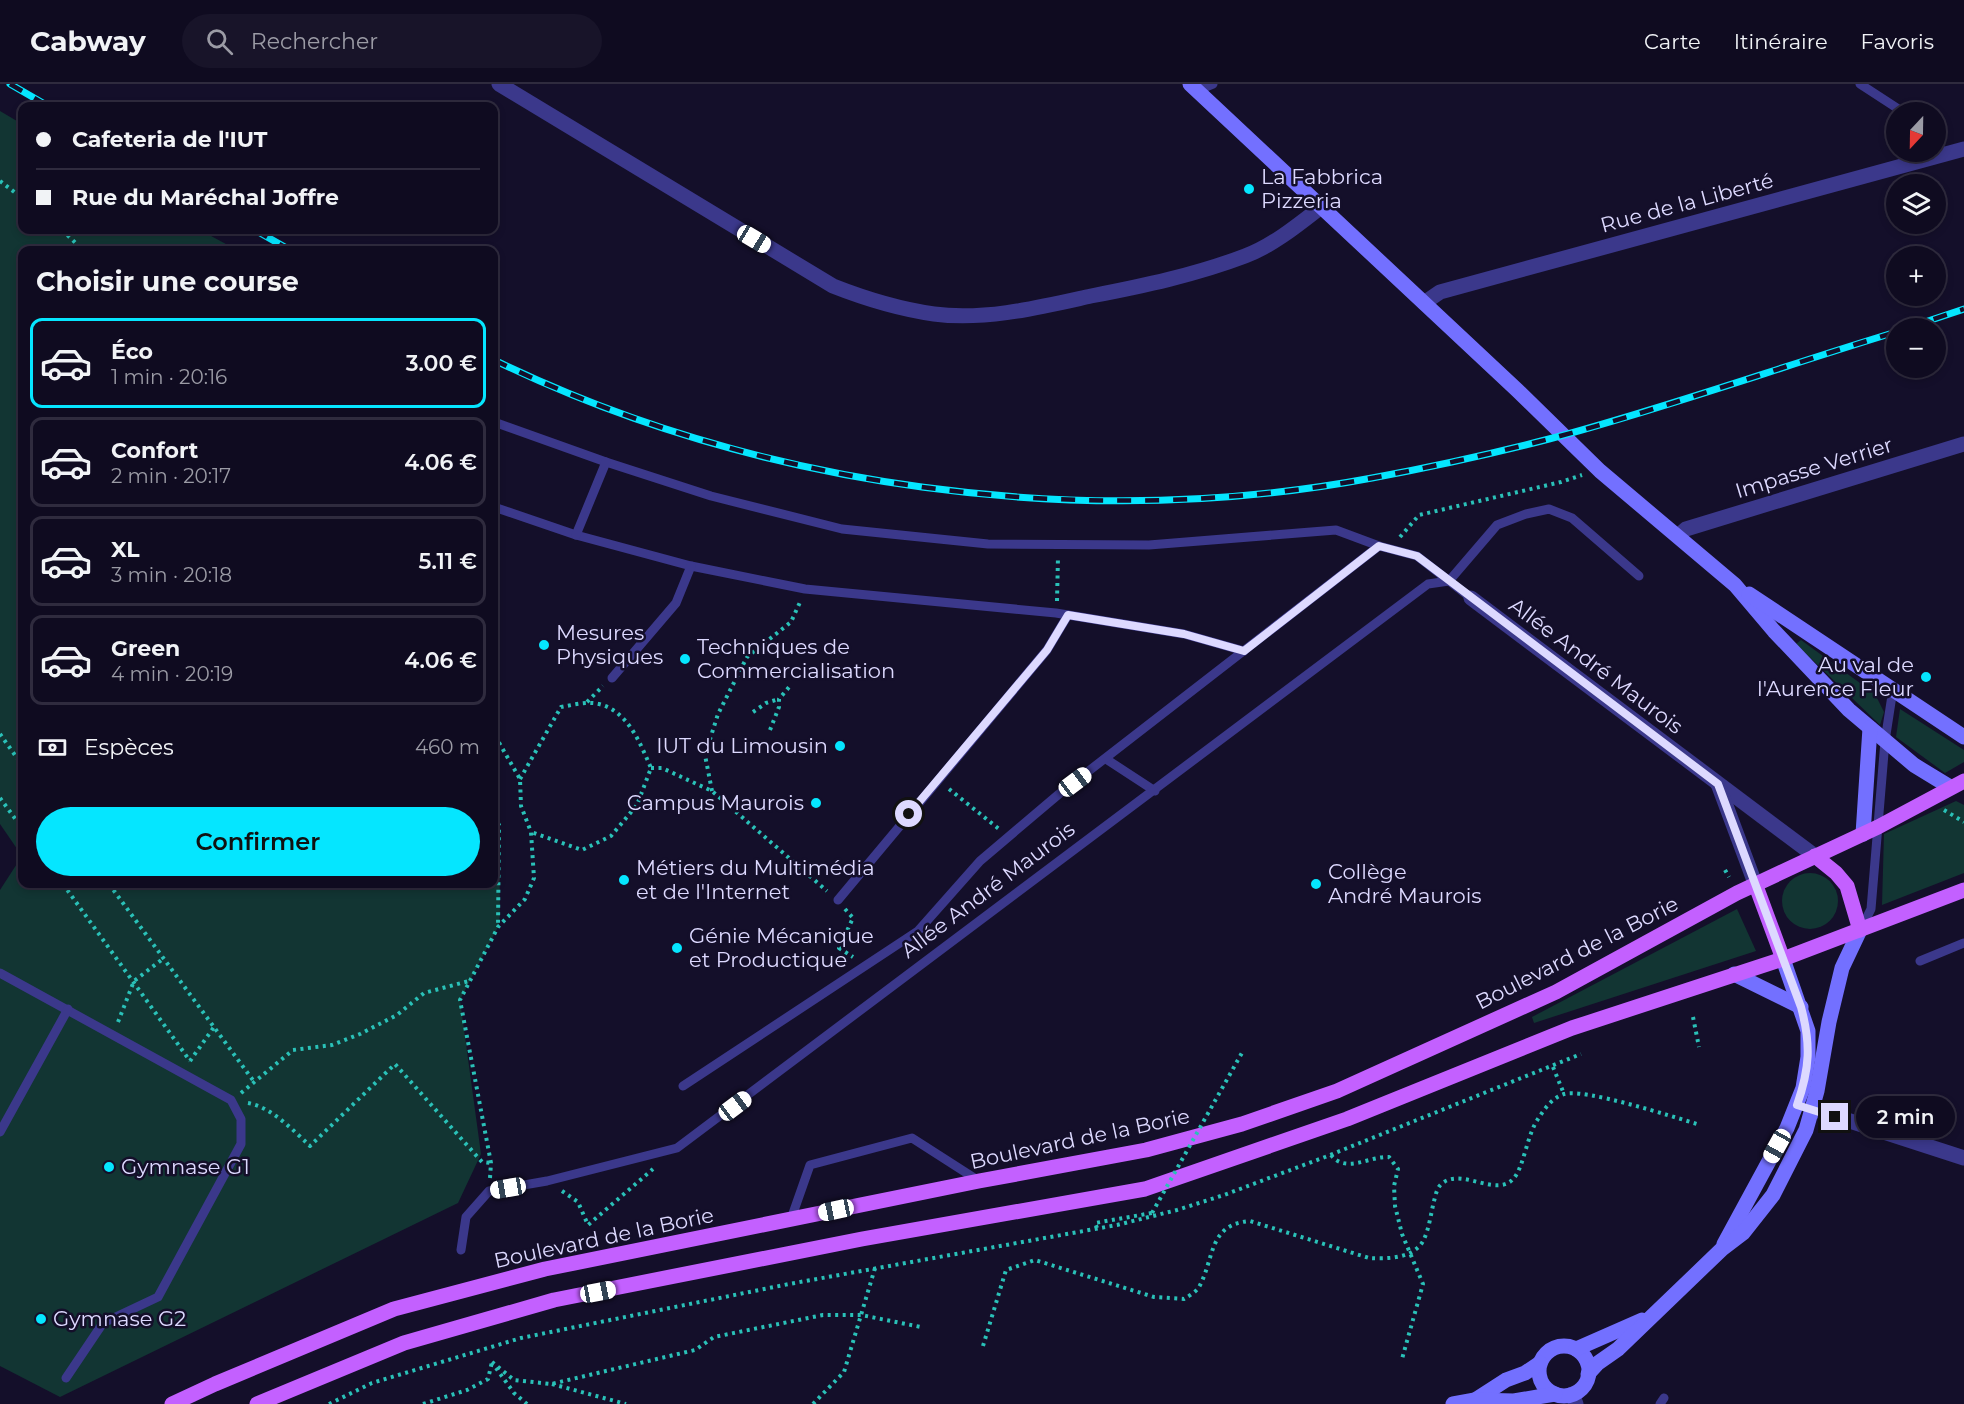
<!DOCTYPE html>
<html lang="fr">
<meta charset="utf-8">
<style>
body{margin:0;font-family:Montserrat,sans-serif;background:#181429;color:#f1f3f6;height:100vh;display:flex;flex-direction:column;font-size:22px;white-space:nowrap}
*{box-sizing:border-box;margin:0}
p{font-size:20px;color:#9b9ba5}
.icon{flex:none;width:33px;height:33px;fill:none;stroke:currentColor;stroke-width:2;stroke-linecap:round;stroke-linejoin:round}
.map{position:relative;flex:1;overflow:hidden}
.panel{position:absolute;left:18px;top:162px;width:480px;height:642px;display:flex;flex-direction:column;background:#0f0b20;border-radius:12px;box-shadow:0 3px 9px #0003,0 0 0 2px #2f2b3e}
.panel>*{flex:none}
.guide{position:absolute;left:18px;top:18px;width:480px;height:132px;border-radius:12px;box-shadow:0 3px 9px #0003,0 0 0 2px #2f2b3e;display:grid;align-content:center;height:132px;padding:0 18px;background:#0f0b20}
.needle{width:39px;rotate:202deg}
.buttons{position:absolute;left:1886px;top:18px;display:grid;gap:12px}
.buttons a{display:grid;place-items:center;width:60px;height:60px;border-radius:50%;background:#0f0b20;box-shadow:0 3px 9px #0003,0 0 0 2px #2f2b3e;font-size:30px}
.end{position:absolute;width:27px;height:27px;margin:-14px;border:8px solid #ddd9ff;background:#111;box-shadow:0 0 0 3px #111}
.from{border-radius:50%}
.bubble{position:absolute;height:42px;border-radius:21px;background:#0f0b20;box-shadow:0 3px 9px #0003,0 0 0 2px #2f2b3e;font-size:20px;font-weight:600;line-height:42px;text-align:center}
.car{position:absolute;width:18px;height:36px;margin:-18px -9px;border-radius:8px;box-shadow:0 0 4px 2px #0007;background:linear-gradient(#fff 24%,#345 0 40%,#fff 0 76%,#345 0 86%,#fff 0)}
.guide b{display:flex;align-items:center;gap:21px;height:57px;font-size:22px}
.guide b+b{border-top:2px solid #2f2b3e}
.guide i{width:15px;height:15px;background:#f1f3f6}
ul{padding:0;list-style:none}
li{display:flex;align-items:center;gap:18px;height:90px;margin:0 12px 9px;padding:0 6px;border:3px solid #2f2b3e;border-radius:12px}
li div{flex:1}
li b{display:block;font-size:22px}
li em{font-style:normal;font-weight:600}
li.on{border-color:#05e6ff}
li>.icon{width:54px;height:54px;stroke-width:1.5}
h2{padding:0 18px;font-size:27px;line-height:72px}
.pay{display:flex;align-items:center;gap:15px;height:66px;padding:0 18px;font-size:22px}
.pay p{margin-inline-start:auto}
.action{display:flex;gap:12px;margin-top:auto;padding:12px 18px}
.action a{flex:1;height:69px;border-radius:36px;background:#05e6ff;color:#111;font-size:24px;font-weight:600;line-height:69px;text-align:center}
header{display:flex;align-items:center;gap:36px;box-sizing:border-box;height:84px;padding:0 30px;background:#0f0b20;border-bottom:2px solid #2f2b3e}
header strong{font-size:28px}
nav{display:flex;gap:33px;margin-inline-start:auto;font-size:21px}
.search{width:420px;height:54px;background:#181429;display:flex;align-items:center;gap:15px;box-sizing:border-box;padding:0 21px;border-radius:33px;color:#9b9ba5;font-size:22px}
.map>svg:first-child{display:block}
.green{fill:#123533}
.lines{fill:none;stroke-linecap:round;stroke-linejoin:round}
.path{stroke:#2ac1b8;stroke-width:4;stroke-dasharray:3 4.5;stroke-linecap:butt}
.lane{stroke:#3b388b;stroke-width:9}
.street{stroke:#3b388b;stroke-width:15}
.secondary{stroke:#7370ff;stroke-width:15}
.primary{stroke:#c360ff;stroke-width:15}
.rail-casing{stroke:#05e6ff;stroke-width:7}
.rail{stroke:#140f2a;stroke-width:4.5;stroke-dasharray:14;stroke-linecap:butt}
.path-bridge{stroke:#2ac1b8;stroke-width:4;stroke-dasharray:3 4.5;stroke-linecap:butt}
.route{stroke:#ddd9ff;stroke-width:8}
.poi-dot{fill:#05e6ff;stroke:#140f2a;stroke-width:2}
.labels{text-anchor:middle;stroke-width:5;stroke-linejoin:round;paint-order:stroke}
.poi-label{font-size:21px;fill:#ddd9ff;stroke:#140f2a;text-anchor:start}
.street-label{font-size:21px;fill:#ddd9ff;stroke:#140f2a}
</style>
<header>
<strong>Cabway</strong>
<div class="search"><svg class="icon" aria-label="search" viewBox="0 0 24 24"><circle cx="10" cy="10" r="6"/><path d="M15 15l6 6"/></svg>Rechercher</div>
<nav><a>Carte</a><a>Itinéraire</a><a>Favoris</a></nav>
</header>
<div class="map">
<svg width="1964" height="1320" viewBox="0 0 1964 1320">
<rect width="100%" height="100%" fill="#140f2a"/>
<g class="green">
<path d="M0,27l22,13v106h178l37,20h-215v634h472v-68l5,9 1,90 -2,12 -38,73 21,154 -23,49 -398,194 -60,-31v-476l22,-34 -22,-32z"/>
<path d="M1801,556l74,54 9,18 -4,13 -84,-81z"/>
<path d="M1900,625l64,41v12l-19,11 -49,-36z"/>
<path d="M1956,717l8,4v68l-82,32 2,-71z"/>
<circle cx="1810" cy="817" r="28"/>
<path d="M1737,825l19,42 -222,72 -2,-6z"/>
</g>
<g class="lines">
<g class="path">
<path d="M0,97l22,17"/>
<path d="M62,146l21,20"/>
<path d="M1400,453l19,-22 142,-33 21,-7"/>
<path d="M1057,517l1,-44"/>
<path d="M587,618l16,-16"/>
<path d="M753,628l13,-9 13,-4"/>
<path d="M770,646l9,-23v-8l11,-13"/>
<path d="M0,650l22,31"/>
<path d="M651,684h11l50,23 115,100"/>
<path d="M520,695l41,-72c12,-2 25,-6 38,-3 29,7 41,39 52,64l-14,37 -26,31 -29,14 -51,-18"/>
<path d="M949,705l50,40"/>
<path d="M712,707l-7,-36 13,-41 29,-57 44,-35 10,-22"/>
<path d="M0,714l22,30"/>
<path d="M1944,726l20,12"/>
<path d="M494,732l5,9 -1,102"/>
<path d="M1725,786l4,7"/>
<path d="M63,800l127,177"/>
<path d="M109,800l146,199"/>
<path d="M845,825l8,9 -14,30 14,9"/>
<path d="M1693,933l6,30"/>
<path d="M118,938l16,-41 30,-23"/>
<path d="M190,977l24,-34"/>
<path d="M1553,983l11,27"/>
<path d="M241,1009l52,-43 39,-5 28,-11 37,-19 27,-22 45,-12"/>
<path d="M248,1019c23,4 45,27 62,43l85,-82 87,98 9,1"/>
<path d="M1331,1071c15,19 38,1 58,2l9,12 -4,17 1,20 7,28 21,50 -21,75"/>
<path d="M490,1094l1,-15 -31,-163 38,-73 27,-28 9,-21 -3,-46 -10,-26 -1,-27 -26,-45"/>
<path d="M562,1107l16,11 10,23 65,-56"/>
<path d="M1097,1144l-2,-5 57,-10"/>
<path d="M983,1262l23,-76 29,-10 119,37 30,2c5,-3 12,-7 15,-12 16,-29 9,-63 51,-66l119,37c17,1 44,1 54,-17 6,-11 8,-28 11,-40 2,-7 3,-15 10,-19 20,-13 54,16 70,-4 10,-12 13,-43 24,-59 7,-11 14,-21 26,-25 20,-6 110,23 133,30"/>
<path d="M492,1278l22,18 37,4 144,-34 19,-13 109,-22h38l60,12"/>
<path d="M496,1284l18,25 13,11"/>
<path d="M552,1300l74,20"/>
<path d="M329,1320l43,-21 149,-45 268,-54 328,-59 60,-15 47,-15 101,-38 256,-103"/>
<path d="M423,1320l44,-14 21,-11 4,-17"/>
<path d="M813,1320l31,-32 31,-104"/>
</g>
<g class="lane">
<path d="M1860,0l43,28"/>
<path d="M1196,7l17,-7"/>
<path d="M1935,52l3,3 4,16"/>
<path d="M494,338l112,40 105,34 131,33 146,15 161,1 187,-15 43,16"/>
<path d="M494,423l82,28 115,31 114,23 251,24 128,21 60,17"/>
<path d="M576,451l30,-73"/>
<path d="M612,594l64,-75 15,-37"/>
<path d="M1106,675l49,32"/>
<path d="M838,816l209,-250 21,-35"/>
<path d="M1861,845l10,-20 14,-168 8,-52"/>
<path d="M1920,877l44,-18"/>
<path d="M0,889l231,127 10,19v25l-83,153 -55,26 -37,55"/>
<path d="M683,1002l235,-155 62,-70 79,-67 320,-248 38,10 54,42"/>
<path d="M0,1048l68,-123"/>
<path d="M791,1135l19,-54 102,-27 67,43"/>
<path d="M461,1166l5,-33 23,-26 58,-10 130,-33 751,-564 21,-3 48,-56 29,-11 23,-5 23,9 67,58"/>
<path d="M1660,1320l4,-6"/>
</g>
<g class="street">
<path d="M499,0l334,202c33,13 66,23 101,28 51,7 107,-7 157,-18 52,-10 104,-21 154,-40 27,-10 53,-31 76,-49"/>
<path d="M1424,219l16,-11 524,-143"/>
<path d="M1678,452l8,-7 278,-85"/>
<path d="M1471,514l344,258"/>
<path d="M1718,700l38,102"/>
<path d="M1813,1025l151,49"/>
<path d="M1572,1310l4,10"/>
</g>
<g class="secondary">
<path d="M1190,0l327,306 83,81 135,114 39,46 75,79 65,55 36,22"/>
<path d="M1749,510l215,143"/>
<path d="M1863,750l7,-106"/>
<path d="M1734,890l67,33"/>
<path d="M1724,1160l63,-116 16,-40 5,-31v-26l-25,-72"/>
<circle cx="1564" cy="1287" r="25"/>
<path d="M1576,1265l66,-29"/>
<path d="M1588,1290l10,-11 20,-14 104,-100 21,-16 30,-38 33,-65 11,-39 12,-69 13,-54 18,-38"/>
<path d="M1475,1316l31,-20 19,-7 15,-10"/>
<path d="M1453,1320l22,-4 39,1 41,-7"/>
</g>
<g class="primary">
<path d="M1815,772l21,17 11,13 13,44"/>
<path d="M1756,802l27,73"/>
<path d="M172,1320l43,-20 179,-75 151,-40 434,-88 167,-31 96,-26 95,-33 219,-99 181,-99 141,-66 86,-46"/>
<path d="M257,1320l147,-61 150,-43 308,-61 283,-50 202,-70 225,-91 211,-69 181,-69"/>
</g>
<defs>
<g id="rail">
<path d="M10,0l38,22"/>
<path d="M255,146l35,20"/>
<path d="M1907,244l57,-19"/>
<path d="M494,276c264,128 589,172 878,118 59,-11 119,-24 177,-39 117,-31 231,-72 347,-107"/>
</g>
</defs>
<use href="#rail" class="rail-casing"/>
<use href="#rail" class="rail"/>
<path class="path-bridge" d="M1152,1129l91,-162"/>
</g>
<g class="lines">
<path class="route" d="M909,730l138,-164 21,-35 116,19 60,17 135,-105 38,10 301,228 83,223c10,37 9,61 -4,98l38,12"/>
</g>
<g class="poi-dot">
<circle cx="1249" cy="105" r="6"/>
<circle cx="544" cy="561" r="6"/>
<circle cx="685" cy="575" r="6"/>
<circle cx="1926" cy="593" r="6"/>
<circle cx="840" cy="662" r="6"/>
<circle cx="816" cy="719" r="6"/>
<circle cx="624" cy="796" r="6"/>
<circle cx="1316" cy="800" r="6"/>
<circle cx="677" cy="864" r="6"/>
<circle cx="109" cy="1083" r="6"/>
<circle cx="41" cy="1235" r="6"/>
</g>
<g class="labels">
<g class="poi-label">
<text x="1261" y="100">La Fabbrica<tspan x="1261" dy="24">Pizzeria</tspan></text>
<text x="556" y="556">Mesures<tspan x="556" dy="24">Physiques</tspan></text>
<text x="697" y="570">Techniques de<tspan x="697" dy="24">Commercialisation</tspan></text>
<text x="1914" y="588" text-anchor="end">Au val de<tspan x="1914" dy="24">l'Aurence Fleur</tspan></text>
<text x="828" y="669" text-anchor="end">IUT du Limousin</text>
<text x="804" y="726" text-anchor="end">Campus Maurois</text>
<text x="636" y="791">Métiers du Multimédia<tspan x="636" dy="24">et de l'Internet</tspan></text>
<text x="1328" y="795">Collège<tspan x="1328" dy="24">André Maurois</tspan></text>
<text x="689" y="859">Génie Mécanique<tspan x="689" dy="24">et Productique</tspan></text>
<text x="121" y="1090">Gymnase G1</text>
<text x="53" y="1242">Gymnase G2</text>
</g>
<g class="street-label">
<text transform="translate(1687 119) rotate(-15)" y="7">Rue de la Liberté</text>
<text transform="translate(1814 384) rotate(-17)" y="7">Impasse Verrier</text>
<text transform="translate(1596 582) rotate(37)" y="7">Allée André Maurois</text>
<text transform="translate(988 806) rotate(-37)" y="7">Allée André Maurois</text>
<text transform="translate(1577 869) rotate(-27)" y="7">Boulevard de la Borie</text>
<text transform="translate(1080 1055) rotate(-12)" y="7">Boulevard de la Borie</text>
<text transform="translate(604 1154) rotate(-12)" y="7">Boulevard de la Borie</text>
</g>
</g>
</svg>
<div class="buttons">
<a><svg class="needle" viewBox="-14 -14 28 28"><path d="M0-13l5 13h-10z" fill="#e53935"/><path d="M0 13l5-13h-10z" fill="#9b9ba5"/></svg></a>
<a><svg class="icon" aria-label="layers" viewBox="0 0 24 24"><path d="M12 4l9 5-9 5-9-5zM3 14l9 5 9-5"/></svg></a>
<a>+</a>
<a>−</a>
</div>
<i class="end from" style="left:909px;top:730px"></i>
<i class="end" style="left:1835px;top:1033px"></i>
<div class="bubble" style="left:1856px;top:1012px;width:99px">2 min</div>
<i class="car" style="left:754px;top:155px;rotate:121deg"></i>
<i class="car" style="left:1075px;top:698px;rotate:53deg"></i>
<i class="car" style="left:735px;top:1022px;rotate:53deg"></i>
<i class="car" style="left:1777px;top:1062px;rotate:209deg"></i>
<i class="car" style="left:508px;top:1104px;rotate:260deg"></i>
<i class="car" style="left:836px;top:1126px;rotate:258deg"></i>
<i class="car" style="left:598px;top:1208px;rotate:79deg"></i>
<div class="guide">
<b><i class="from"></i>Cafeteria de l'IUT</b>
<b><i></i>Rue du Maréchal Joffre</b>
</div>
<section class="panel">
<h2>Choisir une course</h2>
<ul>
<li class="on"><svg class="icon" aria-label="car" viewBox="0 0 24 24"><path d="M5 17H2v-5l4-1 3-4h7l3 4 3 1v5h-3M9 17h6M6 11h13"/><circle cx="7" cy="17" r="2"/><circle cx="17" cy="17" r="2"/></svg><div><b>Éco</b><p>1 min · 20:16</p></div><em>3.00 €</em></li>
<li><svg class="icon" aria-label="car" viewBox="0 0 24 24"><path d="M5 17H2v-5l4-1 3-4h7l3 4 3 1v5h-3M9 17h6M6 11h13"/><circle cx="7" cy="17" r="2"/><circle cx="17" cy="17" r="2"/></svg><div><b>Confort</b><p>2 min · 20:17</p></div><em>4.06 €</em></li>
<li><svg class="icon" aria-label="car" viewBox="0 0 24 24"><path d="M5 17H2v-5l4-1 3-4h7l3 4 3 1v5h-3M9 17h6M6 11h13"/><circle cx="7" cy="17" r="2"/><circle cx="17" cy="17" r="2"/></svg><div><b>XL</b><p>3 min · 20:18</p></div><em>5.11 €</em></li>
<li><svg class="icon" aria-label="car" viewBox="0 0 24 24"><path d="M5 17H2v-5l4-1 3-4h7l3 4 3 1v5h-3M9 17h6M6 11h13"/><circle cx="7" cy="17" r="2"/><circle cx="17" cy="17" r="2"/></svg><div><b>Green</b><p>4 min · 20:19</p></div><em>4.06 €</em></li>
</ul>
<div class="pay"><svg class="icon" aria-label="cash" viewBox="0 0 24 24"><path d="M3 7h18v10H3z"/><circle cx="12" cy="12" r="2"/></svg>Espèces<p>460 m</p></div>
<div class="action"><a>Confirmer</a></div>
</section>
</div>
